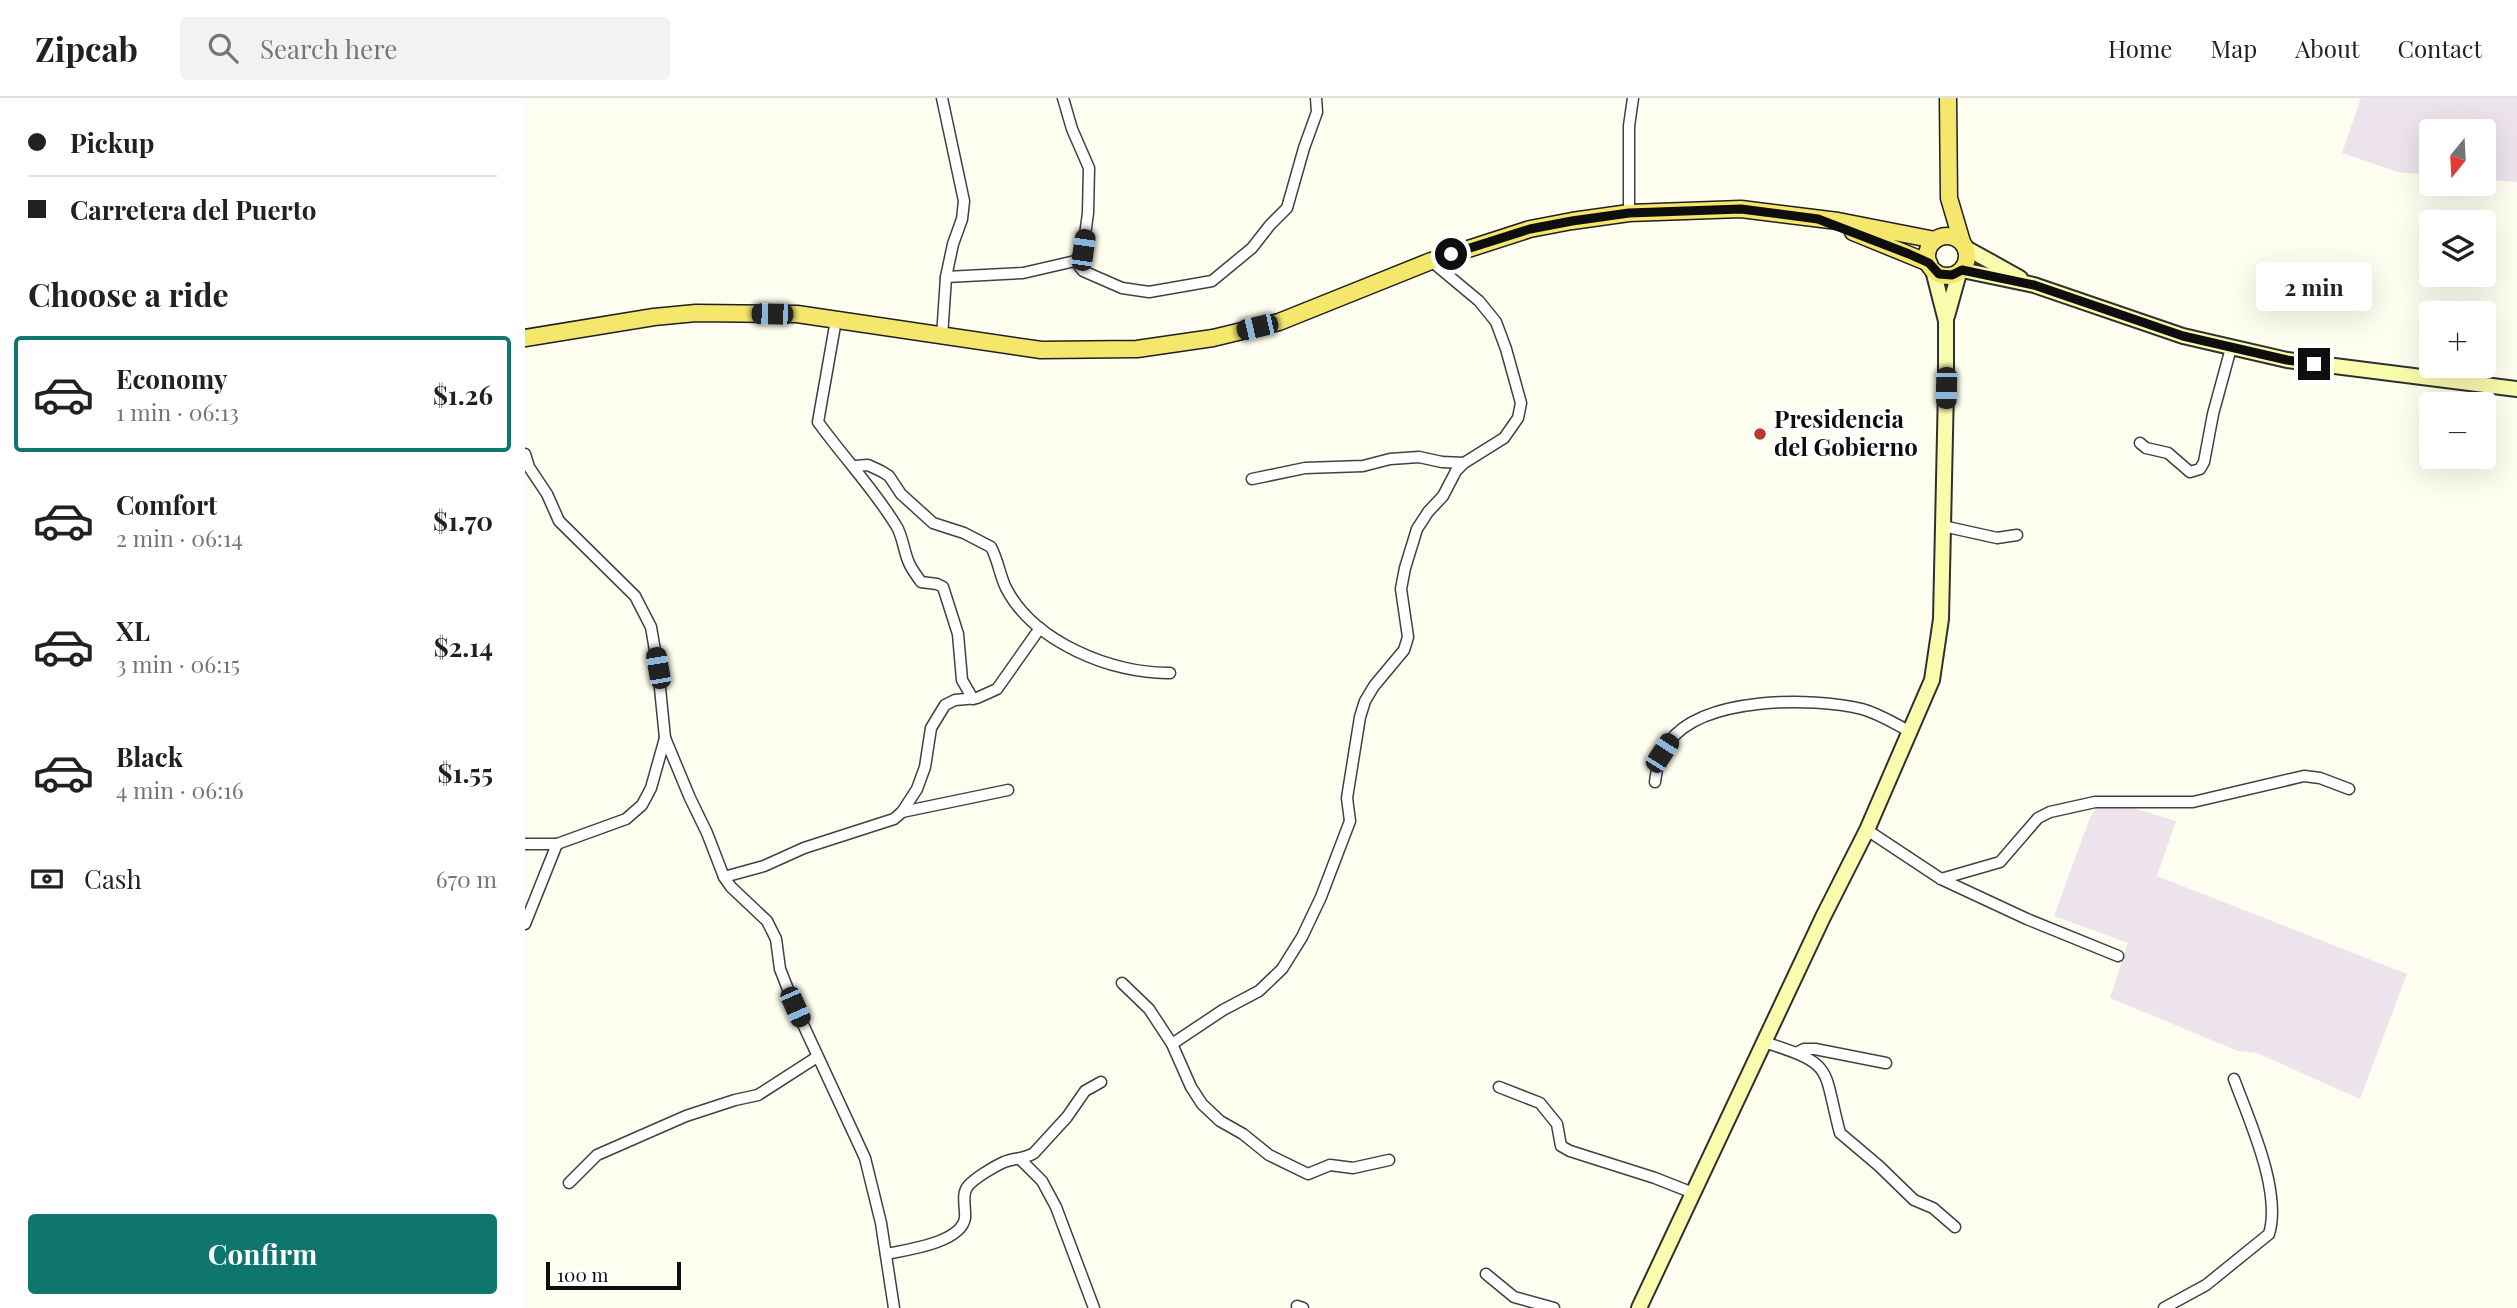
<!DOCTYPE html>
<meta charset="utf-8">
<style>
body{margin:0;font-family:"Playfair Display",serif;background:#f2f2f2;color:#202124;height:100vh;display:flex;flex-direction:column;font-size:26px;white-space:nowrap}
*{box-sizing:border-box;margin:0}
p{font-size:23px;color:#757577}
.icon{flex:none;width:38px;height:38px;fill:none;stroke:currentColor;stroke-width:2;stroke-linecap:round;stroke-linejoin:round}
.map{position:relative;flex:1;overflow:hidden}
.details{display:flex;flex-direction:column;background:#fff;width:525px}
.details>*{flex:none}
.top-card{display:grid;align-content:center;height:154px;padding:0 28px;background:#fff}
.needle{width:46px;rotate:198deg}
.buttons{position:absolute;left:1894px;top:21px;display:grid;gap:14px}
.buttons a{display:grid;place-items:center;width:77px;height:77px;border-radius:7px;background:#fff;box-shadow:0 7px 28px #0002;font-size:35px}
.scale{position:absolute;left:21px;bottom:18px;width:135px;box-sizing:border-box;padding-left:7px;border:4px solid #0e0e0e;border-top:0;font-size:19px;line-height:24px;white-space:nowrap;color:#0e0e0e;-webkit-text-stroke:5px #fff;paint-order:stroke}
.end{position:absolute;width:32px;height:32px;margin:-16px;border:9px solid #0e0e0e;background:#fff;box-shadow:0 0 0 4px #fff}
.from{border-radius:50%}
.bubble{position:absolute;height:49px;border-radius:7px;background:#fff;box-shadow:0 7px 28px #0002;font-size:23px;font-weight:700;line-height:49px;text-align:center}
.car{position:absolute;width:21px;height:42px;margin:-21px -10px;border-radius:9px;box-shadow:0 0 5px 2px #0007;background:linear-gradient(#222 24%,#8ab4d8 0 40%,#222 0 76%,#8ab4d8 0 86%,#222 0)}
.top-card b{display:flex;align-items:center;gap:24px;height:66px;font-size:26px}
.top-card b+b{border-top:2px solid #e0e0e0}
.top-card i{width:18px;height:18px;background:#202124}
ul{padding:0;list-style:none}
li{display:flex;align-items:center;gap:21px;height:116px;margin:0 14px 10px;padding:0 14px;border:4px solid transparent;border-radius:7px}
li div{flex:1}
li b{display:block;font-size:26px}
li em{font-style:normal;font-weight:700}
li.on{border-color:#0f766e}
li>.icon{width:63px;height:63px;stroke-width:1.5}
h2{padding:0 28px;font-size:32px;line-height:84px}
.pay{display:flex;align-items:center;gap:18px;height:77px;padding:0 28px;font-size:26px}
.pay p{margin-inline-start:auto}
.action{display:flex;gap:14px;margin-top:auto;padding:14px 28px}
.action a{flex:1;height:80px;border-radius:7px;background:#0f766e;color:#fff;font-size:28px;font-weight:700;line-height:80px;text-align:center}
header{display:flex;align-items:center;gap:42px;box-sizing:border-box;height:98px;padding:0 35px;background:#fff;border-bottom:2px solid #e0e0e0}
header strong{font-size:33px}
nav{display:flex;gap:38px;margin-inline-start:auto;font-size:24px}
.search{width:490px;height:63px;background:#f2f2f2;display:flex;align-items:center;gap:18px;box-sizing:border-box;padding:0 24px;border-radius:7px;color:#757577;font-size:26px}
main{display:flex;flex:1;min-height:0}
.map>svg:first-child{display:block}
.industrial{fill:#ece3ec}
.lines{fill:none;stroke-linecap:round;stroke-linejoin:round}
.minor-casing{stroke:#414141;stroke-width:13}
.secondary-casing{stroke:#303030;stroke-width:18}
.primary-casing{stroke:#1f1f1f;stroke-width:19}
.minor{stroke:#fff;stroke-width:10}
.secondary{stroke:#f9fcad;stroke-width:14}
.primary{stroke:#f4e76b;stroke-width:16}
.route{stroke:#0e0e0e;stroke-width:9}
.poi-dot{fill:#ba392b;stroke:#fff;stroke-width:2.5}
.labels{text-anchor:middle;stroke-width:7;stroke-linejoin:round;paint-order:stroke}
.poi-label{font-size:24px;font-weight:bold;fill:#0e0e0e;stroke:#fff;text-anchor:start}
</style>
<header>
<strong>Zipcab</strong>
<div class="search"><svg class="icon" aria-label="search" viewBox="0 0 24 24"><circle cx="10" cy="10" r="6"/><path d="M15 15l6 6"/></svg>Search here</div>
<nav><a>Home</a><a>Map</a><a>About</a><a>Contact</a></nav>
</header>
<main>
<section class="details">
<div class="top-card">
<b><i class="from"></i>Pickup</b>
<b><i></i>Carretera del Puerto</b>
</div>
<h2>Choose a ride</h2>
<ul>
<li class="on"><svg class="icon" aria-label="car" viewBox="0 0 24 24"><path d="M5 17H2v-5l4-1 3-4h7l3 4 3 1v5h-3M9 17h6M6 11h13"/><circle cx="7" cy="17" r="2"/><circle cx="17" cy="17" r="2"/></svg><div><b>Economy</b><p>1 min · 06:13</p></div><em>$1.26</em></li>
<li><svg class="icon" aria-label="car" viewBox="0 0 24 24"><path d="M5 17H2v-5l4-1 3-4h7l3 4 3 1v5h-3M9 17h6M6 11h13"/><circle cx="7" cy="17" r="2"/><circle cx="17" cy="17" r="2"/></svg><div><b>Comfort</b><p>2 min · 06:14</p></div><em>$1.70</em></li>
<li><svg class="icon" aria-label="car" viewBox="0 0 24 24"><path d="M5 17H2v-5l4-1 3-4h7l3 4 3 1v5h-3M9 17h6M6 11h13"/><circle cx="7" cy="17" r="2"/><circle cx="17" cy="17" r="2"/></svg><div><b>XL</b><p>3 min · 06:15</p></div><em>$2.14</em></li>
<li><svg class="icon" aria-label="car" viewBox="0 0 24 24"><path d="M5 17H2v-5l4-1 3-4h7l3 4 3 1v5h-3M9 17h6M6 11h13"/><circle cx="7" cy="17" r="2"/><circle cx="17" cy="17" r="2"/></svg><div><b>Black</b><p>4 min · 06:16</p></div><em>$1.55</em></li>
</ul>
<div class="pay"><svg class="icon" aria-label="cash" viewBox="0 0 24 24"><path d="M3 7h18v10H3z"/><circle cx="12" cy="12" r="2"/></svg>Cash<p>670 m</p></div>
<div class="action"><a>Confirm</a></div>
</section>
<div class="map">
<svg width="1992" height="1210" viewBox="0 0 1992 1210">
<rect width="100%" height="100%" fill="#fefef0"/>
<g class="industrial">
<path d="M1836,0h156v84l-34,-2v-49h-52v44l-33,-3 -56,-19z"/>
<path d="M1573,706h22l56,17 -19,55 250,98 -47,125 -103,-46 -19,-2 -128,-53 18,-55 -74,-27 35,-96z"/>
</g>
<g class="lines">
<defs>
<g id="minor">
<path d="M417,0l22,103 -2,18 -9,25 -7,33 -4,60"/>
<path d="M538,0l9,31 17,39 -1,45 -5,37 -8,11"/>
<path d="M1104,115v-87l4,-28"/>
<path d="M421,179l77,-4 52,-12 8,10 39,17 27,4 63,-11 40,-33 18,-23 17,-17 17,-60 13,-36 -1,-14"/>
<path d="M311,222l-18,102c26,36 56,67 79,105 6,11 7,25 12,36 3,7 8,13 12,19l16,2 6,3 15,47 4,46 11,19"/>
<path d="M1615,345l6,5 22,5 22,19 10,-3 4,-7 9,-48 18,-66"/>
<path d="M0,356l4,13 18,27 12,27 76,75 16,31 7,41 7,70 25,60 17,35 17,44 7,10 36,34 9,18 4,30 15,38 70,151 16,65 13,85"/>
<path d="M330,368l13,-1 13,6 8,5 12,18 32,29 31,10 27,14c7,13 9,29 15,41 28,54 106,86 164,85"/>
<path d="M727,381l53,-11 58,-2 27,-7 29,-2 23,5 22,1"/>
<path d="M1418,428l54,12 20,-3"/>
<path d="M1130,684c2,-15 4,-27 14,-40 34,-46 143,-45 193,-33 18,5 33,15 49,23"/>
<path d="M377,714l106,-22"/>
<path d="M1342,732l74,49 86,40 91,37"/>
<path d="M0,746h32l69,-25 16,-14 9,-17 14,-50"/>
<path d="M199,779l40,-11 40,-18 90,-29 8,-7 15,-23 8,-22 6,-39 14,-23 10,-5 22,-2 20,-9 43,-61"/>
<path d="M1416,781l59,-17 38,-44 12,-6 45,-10h98l111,-26 16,2 29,11"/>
<path d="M0,826l32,-80"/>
<path d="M597,885l27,26 23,35 19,43 11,17 18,17 23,13 26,21 39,19 22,-9 23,3 36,-8"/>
<path d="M1239,944c72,23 58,24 76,91l39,33 35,34 19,8 22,19"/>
<path d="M647,946l51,-34 36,-19 23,-22 20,-32 19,-40 29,-76 -3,-23 13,-81 5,-16 9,-15 30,-36 4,-13 -7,-48 4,-21 12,-39 11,-17 15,-16 13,-25 8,-8 40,-25 14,-20 3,-15 -15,-54 -10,-27 -17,-21 -48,-40"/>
<path d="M1273,954l6,-3h11l71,14"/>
<path d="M974,989l41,16 17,21 4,22 9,5 85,27 38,15"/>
<path d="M495,1061l22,22 14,26 38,101"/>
<path d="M44,1085l28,-28 89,-39 49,-16 23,-5 59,-38"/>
<path d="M361,1156c20,-4 75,-11 79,-36 1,-10 -4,-24 3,-32 7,-8 25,-19 36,-24 10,-4 21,-3 30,-9l33,-36 18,-26 16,-9"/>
<path d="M961,1176l28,23 40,11"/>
<path d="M772,1208l6,2"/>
<path d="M1639,1210l42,-23 63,-51c13,-43 -20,-114 -35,-155"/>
</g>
<g id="secondary">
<path d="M1441,150l54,30"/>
<path d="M1437,172l72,15 149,51 104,24 230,29"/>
<path d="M1422,218l12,-43"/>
<path d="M1114,1210l184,-391 44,-87 65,-150 9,-61 5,-231v-67l-13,-51"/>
</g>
<g id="primary">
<path d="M1423,0l1,100 13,44"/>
<path d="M1328,134l76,31"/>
<circle cx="1422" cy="158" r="20"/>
<path d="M0,240l129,-21 42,-4 101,1 244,36 96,-1 76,-11 66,-16 152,-61 99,-32 42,-8 57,-8 112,-4 97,12 97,19"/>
</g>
</defs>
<use href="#minor" class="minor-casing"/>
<use href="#secondary" class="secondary-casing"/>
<use href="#primary" class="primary-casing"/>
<use href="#minor" class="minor"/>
<use href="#secondary" class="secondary"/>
<use href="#primary" class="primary"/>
</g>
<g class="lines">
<path class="route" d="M926,156l79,-25 42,-8 57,-8 112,-4 77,10 91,35 20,9 10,11 13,1 10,-5 72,15 149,51 104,24 27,4"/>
</g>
<circle class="poi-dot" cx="1235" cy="336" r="7"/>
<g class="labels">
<g class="poi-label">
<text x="1249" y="330">Presidencia<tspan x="1249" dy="28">del Gobierno</tspan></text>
</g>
</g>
</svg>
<div class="buttons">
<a><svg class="needle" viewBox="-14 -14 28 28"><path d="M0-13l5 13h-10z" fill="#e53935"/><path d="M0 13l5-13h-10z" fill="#757577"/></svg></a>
<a><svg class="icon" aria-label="layers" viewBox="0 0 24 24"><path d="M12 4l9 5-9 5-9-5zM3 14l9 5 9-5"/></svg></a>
<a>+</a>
<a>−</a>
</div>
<div class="scale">100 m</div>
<i class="end from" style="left:926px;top:156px"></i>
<i class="end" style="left:1789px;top:266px"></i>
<div class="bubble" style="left:1731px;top:164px;width:116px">2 min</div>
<i class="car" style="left:558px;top:152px;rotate:8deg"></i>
<i class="car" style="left:247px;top:216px;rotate:271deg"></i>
<i class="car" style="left:732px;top:229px;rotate:257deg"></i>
<i class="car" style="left:1421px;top:290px;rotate:181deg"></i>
<i class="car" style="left:133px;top:570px;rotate:350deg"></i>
<i class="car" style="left:1137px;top:655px;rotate:33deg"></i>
<i class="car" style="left:270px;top:909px;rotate:156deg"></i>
</div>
</main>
